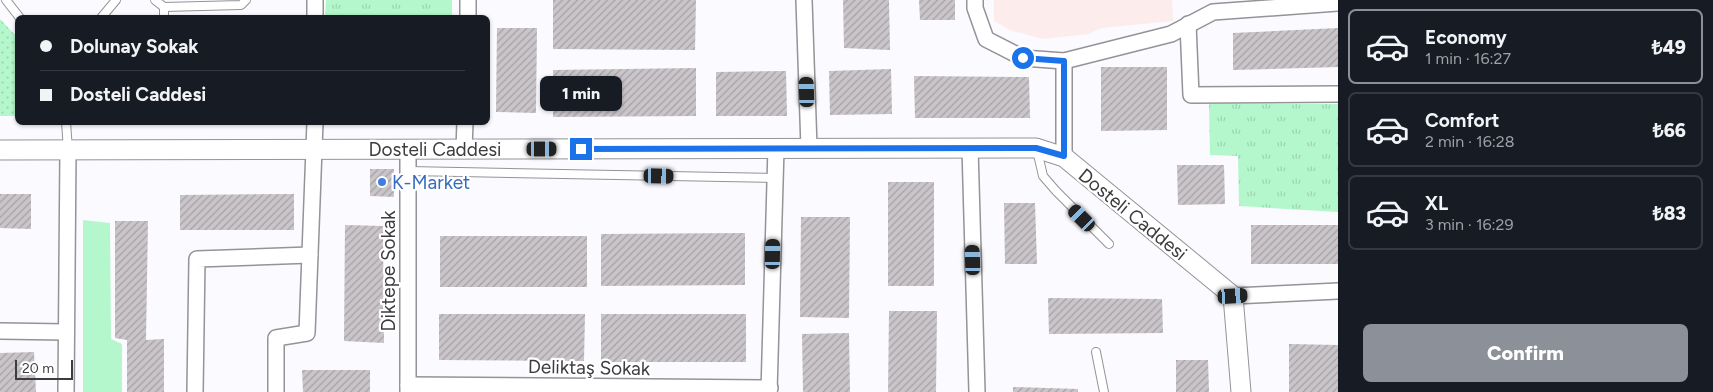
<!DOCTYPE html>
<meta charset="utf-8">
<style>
body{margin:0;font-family:Figtree,sans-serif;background:#242831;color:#f1f3f6;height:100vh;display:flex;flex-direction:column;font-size:19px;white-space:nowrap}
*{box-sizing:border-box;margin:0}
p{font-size:16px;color:#9ea1a6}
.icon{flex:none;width:28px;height:28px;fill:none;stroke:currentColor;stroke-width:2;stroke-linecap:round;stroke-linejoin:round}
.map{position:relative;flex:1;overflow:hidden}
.side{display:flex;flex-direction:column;background:#171b24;width:375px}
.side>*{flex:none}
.hud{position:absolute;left:15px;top:15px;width:475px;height:110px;border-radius:8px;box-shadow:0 1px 4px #0004;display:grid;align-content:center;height:110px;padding:0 25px;background:#171b24}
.scale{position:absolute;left:15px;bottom:12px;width:58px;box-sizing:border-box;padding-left:5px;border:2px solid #3c3c3f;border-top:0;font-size:14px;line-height:18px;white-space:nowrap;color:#3c3c3f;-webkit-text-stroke:4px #fff;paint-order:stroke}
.end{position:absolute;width:22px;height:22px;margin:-11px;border:6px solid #1a73e8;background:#fff;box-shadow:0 0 0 2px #fff}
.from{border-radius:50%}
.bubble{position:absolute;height:35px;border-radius:8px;background:#171b24;box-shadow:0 1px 4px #0004;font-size:16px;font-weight:800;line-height:35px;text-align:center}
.car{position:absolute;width:15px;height:30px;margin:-15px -8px;border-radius:6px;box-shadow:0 0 4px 1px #0007;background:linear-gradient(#222 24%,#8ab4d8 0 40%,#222 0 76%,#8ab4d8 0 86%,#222 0)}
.hud b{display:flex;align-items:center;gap:18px;height:48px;font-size:19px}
.hud b+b{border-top:1px solid #363941}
.hud i{width:12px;height:12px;background:#f1f3f6}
ul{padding:9px 0 0;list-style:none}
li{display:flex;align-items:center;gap:15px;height:75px;margin:0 10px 8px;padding:0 15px;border:2px solid #363941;border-radius:8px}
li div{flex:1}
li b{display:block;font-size:19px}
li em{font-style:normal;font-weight:800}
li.on{border-color:#8c9099}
li>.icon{width:45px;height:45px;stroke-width:1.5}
.action{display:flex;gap:10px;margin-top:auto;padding:10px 25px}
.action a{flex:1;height:58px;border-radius:8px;background:#8c9099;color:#fff;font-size:20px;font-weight:800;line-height:58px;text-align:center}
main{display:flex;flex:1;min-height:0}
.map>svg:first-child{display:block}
.education{fill:#fdecec}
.grass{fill:url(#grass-dots)}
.park{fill:url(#park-tufts)}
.garden{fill:#b4f7cc}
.building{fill:url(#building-hatch)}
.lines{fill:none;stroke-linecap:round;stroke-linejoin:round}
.service-casing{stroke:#939398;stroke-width:10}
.minor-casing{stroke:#939398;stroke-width:18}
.tertiary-casing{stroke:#939398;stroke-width:21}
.service{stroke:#fff;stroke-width:8}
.minor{stroke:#fff;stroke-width:15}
.tertiary{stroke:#fff;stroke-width:19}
.route{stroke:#1a73e8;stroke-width:6}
.shop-dot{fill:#3f7fe0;stroke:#fff;stroke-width:2}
.labels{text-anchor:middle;stroke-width:4.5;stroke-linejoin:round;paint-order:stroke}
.street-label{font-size:19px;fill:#3c3c3f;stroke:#fff}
.shop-label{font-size:19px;fill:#366cbe;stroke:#fff;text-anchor:start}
</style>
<main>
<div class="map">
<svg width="1338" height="392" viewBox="0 0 1338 392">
<defs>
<pattern id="grass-dots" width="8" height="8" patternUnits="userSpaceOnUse" patternTransform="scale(1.25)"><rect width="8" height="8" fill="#b4f7cc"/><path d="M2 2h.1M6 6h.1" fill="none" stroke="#9cd5b0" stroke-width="1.8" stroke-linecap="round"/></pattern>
<pattern id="park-tufts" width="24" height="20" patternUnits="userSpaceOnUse" patternTransform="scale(1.25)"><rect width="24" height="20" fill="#b4f7cc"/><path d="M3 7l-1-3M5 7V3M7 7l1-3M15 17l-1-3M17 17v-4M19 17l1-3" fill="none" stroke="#9cd5b0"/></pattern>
<pattern id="building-hatch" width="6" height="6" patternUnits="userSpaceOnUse" patternTransform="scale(1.25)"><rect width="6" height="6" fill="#cac5c9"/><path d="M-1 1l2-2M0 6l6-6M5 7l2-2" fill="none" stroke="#a5a1a5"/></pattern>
</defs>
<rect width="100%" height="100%" fill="#fafaff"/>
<path class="education" d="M994,0h178l1,21 -71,7 -14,6 -45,5 -33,-9 -16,-9z"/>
<path class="grass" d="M0,19l17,18v79h-17z"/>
<g class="park">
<path d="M326,0h126v17h-127z"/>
<path d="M1209,104h129v108l-99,-6 -1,-50 -28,-1z"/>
</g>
<path class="garden" d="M83,220l27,3 1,116 11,5v48h-39z"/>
<g class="building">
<path d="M553,0h143l-1,50 -142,-1z"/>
<path d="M843,0h46l1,50 -46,-2z"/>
<path d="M919,0h36v20h-35z"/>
<path d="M497,28h40l-1,85 -40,-1z"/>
<path d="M1338,28v39l-105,3v-37z"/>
<path d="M1101,67h66v63l-66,1z"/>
<path d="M696,68v48l-143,1v-47z"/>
<path d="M891,69l1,45 -62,1 -1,-44z"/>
<path d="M786,71l1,45h-71v-44z"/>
<path d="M914,76l115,1 1,41h-115z"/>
<path d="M1177,165h47l1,39 -47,1z"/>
<path d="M370,169h24v28l-24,-1z"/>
<rect x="888" y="182" width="46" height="104"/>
<path d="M0,194h31v35l-31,-1z"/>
<path d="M294,194v36h-114v-35z"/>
<path d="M1004,203h31l2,61h-32z"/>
<path d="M801,217h49l-1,101 -49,-1z"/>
<path d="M115,221h33l-2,119 18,-1v53h-37v-52l-12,-2z"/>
<path d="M345,225l38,1 1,117 -40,-2z"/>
<rect x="1251" y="225" width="87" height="39"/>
<path d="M745,233v52l-144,1v-52z"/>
<rect x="440" y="236" width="147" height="51"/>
<path d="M1048,298l114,1 1,34 -114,1z"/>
<path d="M889,311h48l-1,81h-48z"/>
<path d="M439,314h146l-1,47 -145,-1z"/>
<rect x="601" y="314" width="145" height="48"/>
<path d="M849,333l1,59h-47l-1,-58z"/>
<path d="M1289,344l49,1v47h-49z"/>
<path d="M34,352l2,40h-36v-39z"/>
<path d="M1176,360h32l1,32h-33z"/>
<path d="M302,370h68v22h-67z"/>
<path d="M1013,387l65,2v3h-65z"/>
</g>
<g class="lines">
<defs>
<g id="service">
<path d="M6,0l14,18"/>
<path d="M155,0l9,7 77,-2 5,-5"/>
<path d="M164,7v11"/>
<path d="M101,18l15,-18"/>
<path d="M66,122l2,28"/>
<path d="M1037,150l6,26 13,15 53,53"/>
<path d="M408,171l367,7"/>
<path d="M1096,352l8,40"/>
</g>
<g id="minor">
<path d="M804,0l5,148"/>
<path d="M975,0v8l11,31 37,19 41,3 107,-27 42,-22 125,-9"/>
<path d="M315,18v-18"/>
<path d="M468,18v-18"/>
<path d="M1188,24l3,71 147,-1"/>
<path d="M1064,61v96"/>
<path d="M970,148l7,244"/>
<path d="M408,149v243"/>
<path d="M464,149l1,-27"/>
<path d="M1233,296l105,-5"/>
<path d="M0,331l66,1"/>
<path d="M408,385l362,3"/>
<path d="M66,392l2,-242"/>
<path d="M195,392l2,-133 113,-4"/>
<path d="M276,392v-54l31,-5 8,-211"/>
<path d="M769,392l7,-244"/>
</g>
<path id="tertiary" d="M0,150l1036,-2 28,9 169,139 8,96"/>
</defs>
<use href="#service" class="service-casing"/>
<use href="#minor" class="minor-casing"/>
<use href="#tertiary" class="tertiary-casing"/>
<use href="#service" class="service"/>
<use href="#minor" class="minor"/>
<use href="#tertiary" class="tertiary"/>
</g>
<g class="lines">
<path class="route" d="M581,149l455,-1 28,8v-95l-41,-3"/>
</g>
<circle class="shop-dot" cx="382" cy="182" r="5"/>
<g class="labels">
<g class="street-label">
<text x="435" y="156">Dosteli Caddesi</text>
<text transform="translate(1133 214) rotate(39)" y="7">Dosteli Caddesi</text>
<text transform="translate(388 271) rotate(-90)" y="7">Diktepe Sokak</text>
<text transform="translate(589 367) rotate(1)" y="7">Deliktaş Sokak</text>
</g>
<g class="shop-label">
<text x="392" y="189">K-Market</text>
</g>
</g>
</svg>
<div class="scale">20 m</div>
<i class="end from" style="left:1023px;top:58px"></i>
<i class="end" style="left:581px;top:149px"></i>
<div class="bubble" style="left:540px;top:76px;width:82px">1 min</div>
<i class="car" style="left:807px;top:92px;rotate:358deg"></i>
<i class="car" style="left:542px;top:149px;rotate:90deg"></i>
<i class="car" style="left:659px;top:176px;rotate:91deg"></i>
<i class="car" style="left:1082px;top:218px;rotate:315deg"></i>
<i class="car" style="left:773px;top:254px;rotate:1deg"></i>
<i class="car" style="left:973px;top:260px;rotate:358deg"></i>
<i class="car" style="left:1233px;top:296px;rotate:87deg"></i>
<div class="hud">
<b><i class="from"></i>Dolunay Sokak</b>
<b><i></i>Dosteli Caddesi</b>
</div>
</div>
<section class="side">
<ul>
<li class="on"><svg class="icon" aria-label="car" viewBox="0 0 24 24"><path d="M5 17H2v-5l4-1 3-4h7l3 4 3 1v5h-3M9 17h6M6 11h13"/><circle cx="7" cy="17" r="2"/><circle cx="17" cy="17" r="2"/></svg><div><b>Economy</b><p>1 min · 16:27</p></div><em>₺49</em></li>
<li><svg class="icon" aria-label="car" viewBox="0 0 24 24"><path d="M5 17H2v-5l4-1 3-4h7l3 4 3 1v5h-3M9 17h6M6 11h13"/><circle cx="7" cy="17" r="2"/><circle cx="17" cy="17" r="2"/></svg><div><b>Comfort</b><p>2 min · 16:28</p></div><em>₺66</em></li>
<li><svg class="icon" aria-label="car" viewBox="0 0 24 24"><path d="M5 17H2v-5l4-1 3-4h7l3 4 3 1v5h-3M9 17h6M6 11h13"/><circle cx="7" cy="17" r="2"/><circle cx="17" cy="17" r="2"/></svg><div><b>XL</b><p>3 min · 16:29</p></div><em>₺83</em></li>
</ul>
<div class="action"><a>Confirm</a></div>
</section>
</main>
